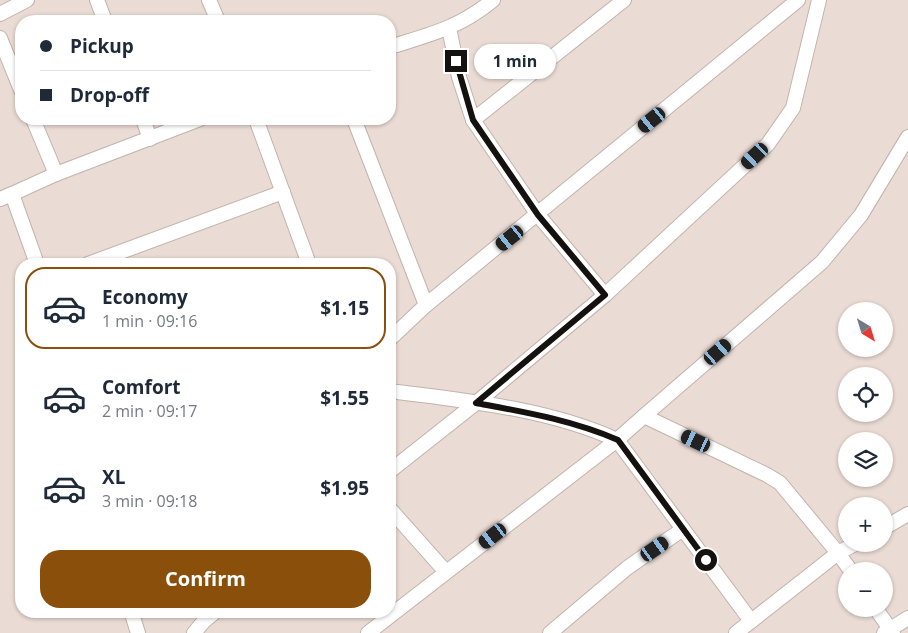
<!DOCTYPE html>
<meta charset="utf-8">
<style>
body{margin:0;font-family:"Open Sans",sans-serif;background:#f6f6f7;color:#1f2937;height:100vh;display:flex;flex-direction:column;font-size:19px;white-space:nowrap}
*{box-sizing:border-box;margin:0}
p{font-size:16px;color:#747a83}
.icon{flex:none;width:28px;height:28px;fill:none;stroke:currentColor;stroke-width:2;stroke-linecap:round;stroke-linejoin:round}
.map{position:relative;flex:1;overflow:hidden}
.side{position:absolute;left:15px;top:258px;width:381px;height:360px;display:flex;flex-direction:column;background:#fff;border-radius:20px;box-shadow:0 1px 4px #0004}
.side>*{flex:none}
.guide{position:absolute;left:15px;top:15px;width:381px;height:110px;border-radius:20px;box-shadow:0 1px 4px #0004;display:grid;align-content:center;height:110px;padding:0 25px;background:#fff}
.needle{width:32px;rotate:142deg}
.buttons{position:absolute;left:838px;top:302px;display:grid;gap:10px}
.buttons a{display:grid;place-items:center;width:55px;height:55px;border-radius:50%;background:#fff;box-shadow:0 1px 4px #0004;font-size:25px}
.end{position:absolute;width:22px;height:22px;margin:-11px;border:6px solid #15110e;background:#fff;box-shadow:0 0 0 2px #fff}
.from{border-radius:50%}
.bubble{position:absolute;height:35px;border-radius:18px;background:#fff;box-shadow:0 1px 4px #0004;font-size:16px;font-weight:700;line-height:35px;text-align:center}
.car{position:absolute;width:15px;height:30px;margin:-15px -8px;border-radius:6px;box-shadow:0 0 4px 1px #0007;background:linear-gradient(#222 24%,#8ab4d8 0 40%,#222 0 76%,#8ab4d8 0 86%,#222 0)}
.guide b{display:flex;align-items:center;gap:18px;height:48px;font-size:19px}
.guide b+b{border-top:1px solid #e0e1e3}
.guide i{width:12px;height:12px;background:#1f2937}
ul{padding:9px 0 0;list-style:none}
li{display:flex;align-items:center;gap:15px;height:82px;margin:0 10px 8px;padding:0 15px;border:2px solid transparent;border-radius:20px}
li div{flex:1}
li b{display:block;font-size:19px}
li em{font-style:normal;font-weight:700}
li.active{border-color:#8a4f0a}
li>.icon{width:45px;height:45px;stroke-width:1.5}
.button{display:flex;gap:10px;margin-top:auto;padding:10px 25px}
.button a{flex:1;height:58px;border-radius:20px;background:#8a4f0a;color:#fff;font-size:20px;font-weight:700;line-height:58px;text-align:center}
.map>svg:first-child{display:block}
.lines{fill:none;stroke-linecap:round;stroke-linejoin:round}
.street-casing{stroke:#c1b3ad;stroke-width:16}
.street{stroke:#fff;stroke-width:14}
.route{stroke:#15110e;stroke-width:6}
</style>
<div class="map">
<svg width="908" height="633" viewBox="0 0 908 633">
<rect width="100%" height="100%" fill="#eadbd4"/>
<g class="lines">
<defs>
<g id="street">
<path d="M97,0l8,21"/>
<path d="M209,0l9,21"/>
<path d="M0,14l27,-14"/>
<path d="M449,28l10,49 14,43"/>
<path d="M0,38l21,52"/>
<path d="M390,47c41,-13 69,-19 103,-47"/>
<path d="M33,119l23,55"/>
<path d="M143,119l7,20"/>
<path d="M256,119l53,145"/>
<path d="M354,119l72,186"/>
<path d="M0,199l12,-5"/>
<path d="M37,264l-25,-70 44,-20 144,-55"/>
<path d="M88,264l195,-72"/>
<path d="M605,295l-67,-80 -65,-95 151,-120"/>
<path d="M390,339l36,-34 372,-305"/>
<path d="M390,391c76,10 157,17 227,49l134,181"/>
<path d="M644,416l178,-154 39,-47 47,-78"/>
<path d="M390,471l86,-68 129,-108 163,-151 25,-36 26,-108"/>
<path d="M390,509l56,63"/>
<path d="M884,528l24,-14"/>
<path d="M876,609l17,24"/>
<path d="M131,611l7,22"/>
<path d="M194,633l10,-12 12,-10"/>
<path d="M368,633l249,-193 27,-24 123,59 13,8 58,70 13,18"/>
<path d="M550,633l77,-65 56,-39"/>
<path d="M736,633l102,-80 17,-9"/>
<path d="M884,633l24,-15"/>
</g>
</defs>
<use href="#street" class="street-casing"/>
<use href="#street" class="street"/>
</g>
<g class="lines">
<path class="route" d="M456,61l17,59 65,95 67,80 -129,108c48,9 96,17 142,37l88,120"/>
</g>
</svg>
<div class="buttons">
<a><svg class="needle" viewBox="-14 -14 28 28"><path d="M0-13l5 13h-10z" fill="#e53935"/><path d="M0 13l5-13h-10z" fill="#747a83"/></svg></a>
<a><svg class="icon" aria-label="locate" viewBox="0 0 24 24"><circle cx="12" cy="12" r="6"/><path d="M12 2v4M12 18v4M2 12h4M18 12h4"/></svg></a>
<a><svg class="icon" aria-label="layers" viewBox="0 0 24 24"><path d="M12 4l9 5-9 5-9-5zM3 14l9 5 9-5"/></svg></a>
<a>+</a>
<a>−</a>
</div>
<i class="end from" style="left:706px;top:560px"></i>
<i class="end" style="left:456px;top:61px"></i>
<div class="bubble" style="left:474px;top:44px;width:82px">1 min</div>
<i class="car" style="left:652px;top:120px;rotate:231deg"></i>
<i class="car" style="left:755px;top:156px;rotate:227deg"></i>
<i class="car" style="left:510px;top:238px;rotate:231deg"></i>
<i class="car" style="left:718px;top:352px;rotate:49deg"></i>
<i class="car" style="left:696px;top:441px;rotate:295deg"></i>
<i class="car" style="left:493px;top:536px;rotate:232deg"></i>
<i class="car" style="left:655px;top:549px;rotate:55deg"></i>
<div class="guide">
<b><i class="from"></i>Pickup</b>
<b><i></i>Drop-off</b>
</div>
<section class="side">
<ul>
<li class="active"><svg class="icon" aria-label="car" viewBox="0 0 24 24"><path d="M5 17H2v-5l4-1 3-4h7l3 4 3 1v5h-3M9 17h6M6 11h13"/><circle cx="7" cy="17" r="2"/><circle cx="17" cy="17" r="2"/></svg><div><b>Economy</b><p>1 min · 09:16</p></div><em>$1.15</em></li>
<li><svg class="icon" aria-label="car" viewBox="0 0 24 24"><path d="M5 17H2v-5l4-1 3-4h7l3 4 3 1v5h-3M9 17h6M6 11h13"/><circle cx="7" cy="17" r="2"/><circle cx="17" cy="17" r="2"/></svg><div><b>Comfort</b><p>2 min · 09:17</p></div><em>$1.55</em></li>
<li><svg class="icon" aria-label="car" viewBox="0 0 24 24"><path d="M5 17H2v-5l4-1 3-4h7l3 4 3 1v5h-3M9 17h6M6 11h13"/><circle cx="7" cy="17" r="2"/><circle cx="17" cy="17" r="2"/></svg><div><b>XL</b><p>3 min · 09:18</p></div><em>$1.95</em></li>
</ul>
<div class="button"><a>Confirm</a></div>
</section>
</div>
